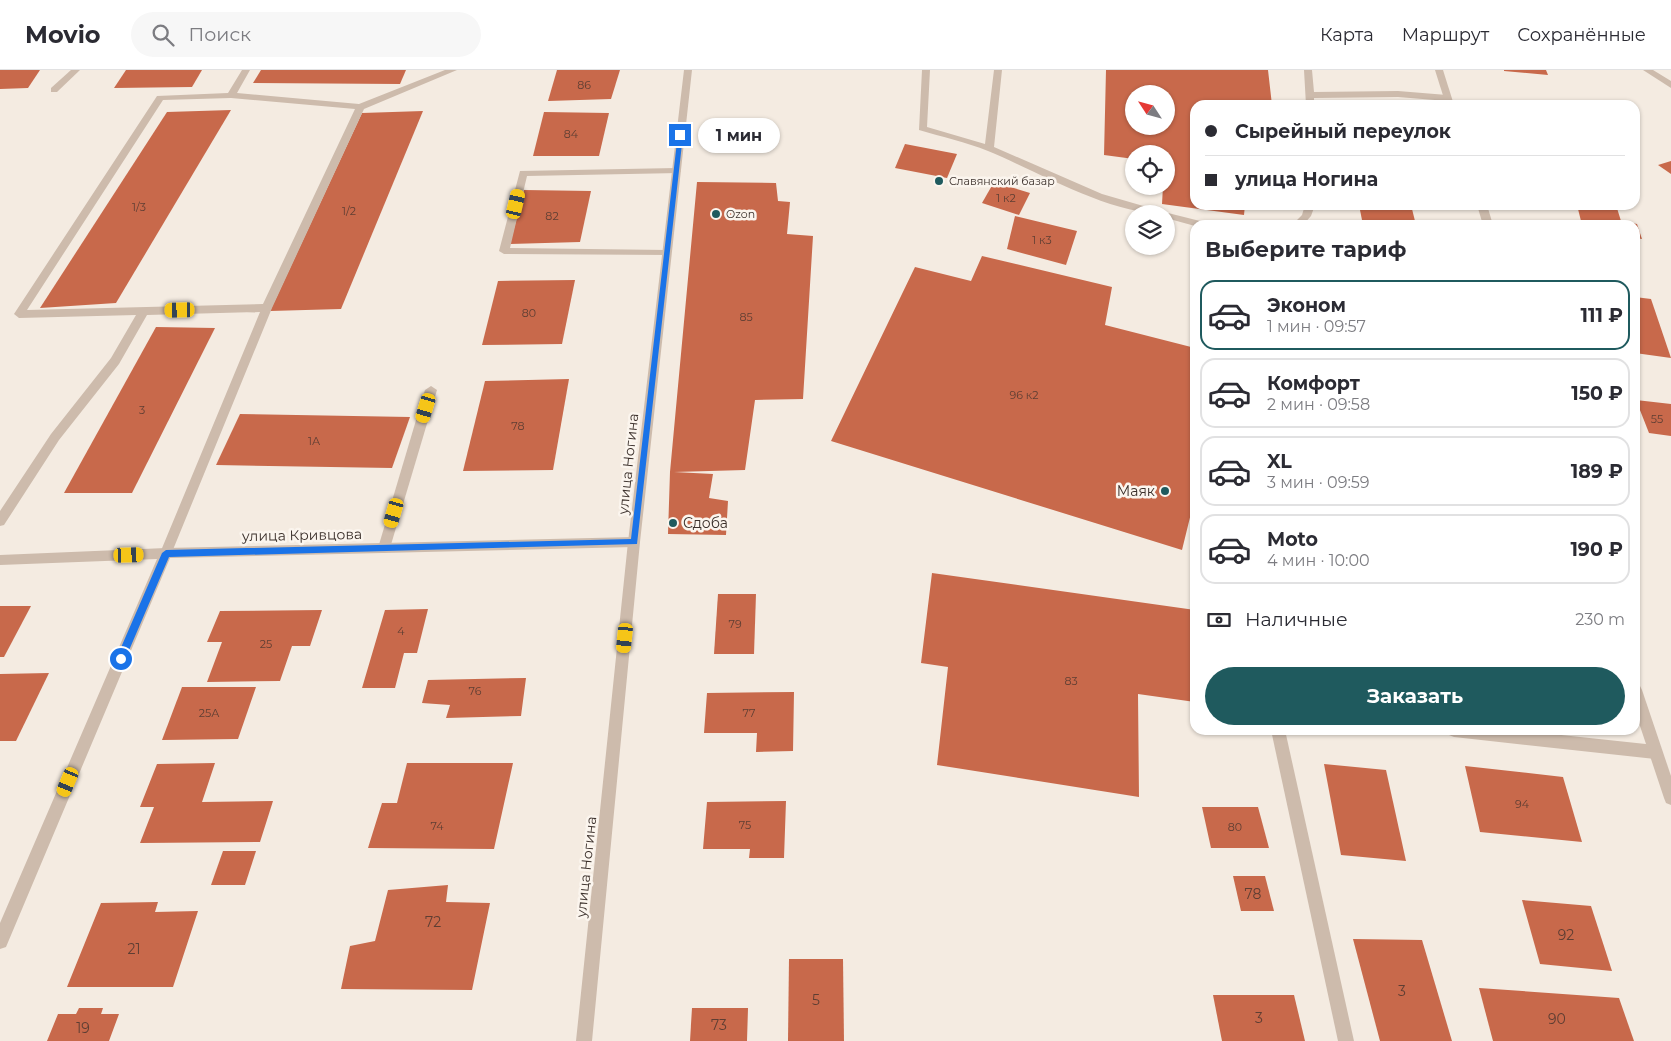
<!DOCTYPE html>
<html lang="ru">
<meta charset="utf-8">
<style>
body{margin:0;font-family:Montserrat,sans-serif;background:#f7f7f7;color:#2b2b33;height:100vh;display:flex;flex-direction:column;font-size:19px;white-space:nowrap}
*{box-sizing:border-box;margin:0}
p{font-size:16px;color:#7c7c81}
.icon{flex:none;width:28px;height:28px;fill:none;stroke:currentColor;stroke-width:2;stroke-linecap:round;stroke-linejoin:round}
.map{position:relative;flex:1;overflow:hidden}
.side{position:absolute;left:1190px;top:150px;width:450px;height:515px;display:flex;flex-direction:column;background:#fff;border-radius:15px;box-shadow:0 1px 4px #0004}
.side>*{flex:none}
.hud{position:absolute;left:1190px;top:30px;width:450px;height:110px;border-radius:15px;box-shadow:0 1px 4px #0004;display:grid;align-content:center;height:110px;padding:0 15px;background:#fff}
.needle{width:32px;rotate:306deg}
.fabs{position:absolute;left:1125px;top:15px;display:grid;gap:10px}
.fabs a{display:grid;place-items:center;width:50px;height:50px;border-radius:50%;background:#fff;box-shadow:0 1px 4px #0004;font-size:25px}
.end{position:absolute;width:22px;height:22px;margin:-11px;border:6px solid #1a73e8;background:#fff;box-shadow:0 0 0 2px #fff}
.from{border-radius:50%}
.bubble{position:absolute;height:35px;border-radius:18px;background:#fff;box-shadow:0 1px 4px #0004;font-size:16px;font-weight:700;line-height:35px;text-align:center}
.car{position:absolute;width:15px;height:30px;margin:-15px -8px;border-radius:6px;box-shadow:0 0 4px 1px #0007;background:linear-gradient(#f5c518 24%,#345 0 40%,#f5c518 0 76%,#345 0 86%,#f5c518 0)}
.hud b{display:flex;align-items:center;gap:18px;height:48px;font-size:19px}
.hud b+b{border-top:1px solid #e1e1e2}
.hud i{width:12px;height:12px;background:#2b2b33}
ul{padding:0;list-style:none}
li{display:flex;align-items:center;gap:15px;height:70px;margin:0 10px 8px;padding:0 5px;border:2px solid #e1e1e2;border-radius:15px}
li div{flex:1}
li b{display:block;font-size:19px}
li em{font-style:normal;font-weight:700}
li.active{border-color:#1f5a5e}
li>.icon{width:45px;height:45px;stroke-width:1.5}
h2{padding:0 15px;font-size:22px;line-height:60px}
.pay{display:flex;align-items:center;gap:12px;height:55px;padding:0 15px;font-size:19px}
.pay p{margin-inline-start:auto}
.button{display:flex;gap:10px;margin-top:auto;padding:10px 15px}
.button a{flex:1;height:58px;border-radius:30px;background:#1f5a5e;color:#fff;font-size:20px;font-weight:700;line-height:58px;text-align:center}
header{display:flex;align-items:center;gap:30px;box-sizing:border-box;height:70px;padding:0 25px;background:#fff;border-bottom:1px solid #e1e1e2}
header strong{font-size:24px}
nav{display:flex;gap:28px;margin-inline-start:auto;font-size:18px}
.search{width:350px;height:45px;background:#f7f7f7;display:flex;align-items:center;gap:12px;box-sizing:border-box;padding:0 18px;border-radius:28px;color:#7c7c81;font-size:19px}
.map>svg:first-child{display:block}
.building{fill:#c8694b;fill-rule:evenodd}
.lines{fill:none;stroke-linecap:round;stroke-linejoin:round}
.service{fill:#cdbbac;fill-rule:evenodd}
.minor{fill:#cdbbac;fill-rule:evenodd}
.tertiary{fill:#cdbbac;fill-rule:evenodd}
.route{fill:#1a73e8}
.poi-dot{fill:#1f5a5e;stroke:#fbf5ee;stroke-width:2}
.labels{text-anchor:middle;stroke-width:5;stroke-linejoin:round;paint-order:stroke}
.number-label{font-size:11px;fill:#5e3e33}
.far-poi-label{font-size:11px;fill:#3b302b;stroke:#fbf5ee;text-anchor:start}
.street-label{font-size:14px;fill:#3b302b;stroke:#fbf5ee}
.poi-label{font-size:14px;fill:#3b302b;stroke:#fbf5ee;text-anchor:end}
.near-number-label{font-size:14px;fill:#5e3e33}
</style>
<header>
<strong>Movio</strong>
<div class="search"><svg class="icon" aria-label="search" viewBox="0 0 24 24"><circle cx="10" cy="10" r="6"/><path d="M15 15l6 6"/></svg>Поиск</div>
<nav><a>Карта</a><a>Маршрут</a><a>Сохранённые</a></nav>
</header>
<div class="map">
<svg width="1671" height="971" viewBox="0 0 1671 971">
<rect width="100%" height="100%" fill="#f4ebe1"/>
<g class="building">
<path d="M0,0h40l-12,18 -28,1z"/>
<path d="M126,0h76l-10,17 -78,1z"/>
<path d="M261,0h145l-6,14 -147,-1z"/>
<path d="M557,0h63l-9,29 -63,2z"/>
<path d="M1106,0h162l4,35h-77v100h50l-1,10 -82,-11 1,-18h3v-32h-32v5l-30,-4zM1134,24h32v32h-32z"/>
<path d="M1504,0h42l2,5 -44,-4z"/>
<path d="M231,40l-115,193 -76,5 127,-196z"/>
<path d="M423,41l-82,198 -71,2 92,-198z"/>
<path d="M544,42l65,1 -10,43h-66z"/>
<path d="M905,74l52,10 -10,24 -52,-10z"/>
<path d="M1671,91v13l-13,-9z"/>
<path d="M697,112l79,1 2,18 12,1 -3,32 26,2 -10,163 -48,1 -10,70 -71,2 39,2 -4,24 19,3 -2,34 -58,-1 2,-62z"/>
<path d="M994,112l36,11 -11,22 -37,-12z"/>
<path d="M524,120l67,1 -11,51 -70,2z"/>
<path d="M1359,135h52l5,20h-53z"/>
<path d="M1577,135h39l5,16 16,3 5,15 -7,-1v-13h-53z"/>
<path d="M1015,146l62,15 -11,34 -59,-16z"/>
<path d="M982,186l130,31 -7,38 90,23v149l-13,53 -351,-109 84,-174 56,14z"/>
<path d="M575,210l-13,64 -80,1 16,-64z"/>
<path d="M1635,227l16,2 20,59 -36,-5z"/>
<path d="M156,257l59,1 -83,165h-68z"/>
<path d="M569,309l-16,91 -90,1 22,-90z"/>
<path d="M1636,330l35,4v32l-22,-3z"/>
<path d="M240,344l170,3 -18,51 -176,-3z"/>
<path d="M932,503l263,37v92l-57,-8 1,103 -202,-32 11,-98 -27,-4z"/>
<path d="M718,524h38l-2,60h-40z"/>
<path d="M0,536h31l-27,51h-4z"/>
<path d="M428,539l-11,44h-13l-9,35h-33l23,-78z"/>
<path d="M322,540l-12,36h-18l-12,35 -73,1 15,-40h-15l13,-31z"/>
<path d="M49,603l-33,68h-16v-67z"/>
<path d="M526,608l-5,38 -75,2 4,-13 -28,-2 6,-23z"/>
<path d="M182,617h74l-18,52 -76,1z"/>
<path d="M794,622l-1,59 -37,1 1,-19h-53l3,-40z"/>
<path d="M215,693l-13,39 71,-1 -13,41 -120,1 14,-36h-14l17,-43z"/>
<path d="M407,693h106l-19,86 -126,-1 14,-45h15z"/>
<path d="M1324,694l62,6 20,91 -65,-6z"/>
<path d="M1465,696l98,11 19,65 -102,-10z"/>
<path d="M786,731l-2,57h-35l1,-9h-47l4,-47z"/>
<path d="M1202,737h56l11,41h-58z"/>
<path d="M223,781h33l-11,34h-34z"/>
<path d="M1233,806h32l9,35h-33z"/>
<path d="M448,815l-2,17 44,1 -18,87 -131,-1 9,-43 25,-5 13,-51z"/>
<path d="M1522,830l69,6 21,65 -72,-7z"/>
<path d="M158,832l-3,10 43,-1 -25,76h-106l34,-84z"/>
<path d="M1353,869l69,1 30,101h-72z"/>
<path d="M789,889h54l1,82h-56z"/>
<path d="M1479,918l140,10 15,43h-141z"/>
<path d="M1213,925h81l11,46h-83z"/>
<path d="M79,938h24l-2,6h18l-10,27h-62l11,-27h18z"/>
<path d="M692,938h56l-1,33h-57z"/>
</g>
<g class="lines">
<g class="service">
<path d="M71,0h9l-23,22h-6v-4z"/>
<path d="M242,0h8l-13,23 122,11 86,-34h12l-93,39 -92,199 -102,249 -4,1 -4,-1 -2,-4 100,-241 -113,3 -28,49 -60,76 -55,85 -4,1v-15l51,-77 60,-76 25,-43 -117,3 -5,-4 143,-218 71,-3zM231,28l124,11 -92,195 -236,6 136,-210z"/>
<path d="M922,0h8l-3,57 58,17 9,-74h8l-8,77 108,47 62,18 44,11 2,2 -15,1 -29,-8v-4c-57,0 -125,-41 -178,-63 -22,-9 -46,-14 -69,-21z"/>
<path d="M1304,0h8l2,22 84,-1 49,4 4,3 -4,3 -49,-4 -84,1v7h-8z"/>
<path d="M676,98l5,3 -2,2 -152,3 -17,72 157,2 4,1v4l-167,-1 -5,-3 21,-80z"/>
<path d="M1305,135h10l-4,11 -8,9h-11l10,-10z"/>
<path d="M431,316l6,4 -47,158 -2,4 -4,1 -4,-1 -2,-4 47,-158z"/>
</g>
<g class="minor">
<path d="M1643,0h10l18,11v7z"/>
<path d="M634,467l4,1 2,4 -2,4 -4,1 -464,11 -164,389 -6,2v-26l157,-364 -157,6v-10l166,-7z"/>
<path d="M1271,660h14l69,311h-16z"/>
<path d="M1447,660h68l140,15 5,2 2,5 -2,5 -5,2 -201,-22 -5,-2z"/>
</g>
<g class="tertiary">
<path d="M684,0h8l-52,472 -48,499h-16l52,-499z"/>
<path d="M1435,0h8l11,35h-8z"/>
<path d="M1477,135h10l6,20h-10z"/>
<path d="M1635,614l5,2 2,4 29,86v29l-5,-2 -2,-5 -29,-87z"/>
</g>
</g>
<path class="route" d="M678,63l5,2 -46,409 -468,13 -45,105h-6l-2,-3 46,-106 4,-3 465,-11z"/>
<g class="poi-dot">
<circle cx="939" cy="111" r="5"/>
<circle cx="716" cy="144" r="5"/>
<circle cx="1165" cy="421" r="5"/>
<circle cx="673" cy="453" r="5"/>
</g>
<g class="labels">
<g class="number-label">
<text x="584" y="19">86</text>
<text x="571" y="68">84</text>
<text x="1006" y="132">1 к2</text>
<text x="139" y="141">1/3</text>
<text x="349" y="145">1/2</text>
<text x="552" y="150">82</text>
<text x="1042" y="174">1 к3</text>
<text x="529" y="247">80</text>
<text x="746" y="251">85</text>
<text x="1024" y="329">96 к2</text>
<text x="142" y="344">3</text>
<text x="1657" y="353">55</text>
<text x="518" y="360">78</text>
<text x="314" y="375">1А</text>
<text x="735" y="558">79</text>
<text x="401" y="565">4</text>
<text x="266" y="578">25</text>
<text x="1071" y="615">83</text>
<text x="475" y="625">76</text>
<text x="209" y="647">25А</text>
<text x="749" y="647">77</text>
<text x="1522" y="738">94</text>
<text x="745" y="759">75</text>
<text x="437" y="760">74</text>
<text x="1235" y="761">80</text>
</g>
<g class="far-poi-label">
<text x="949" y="115">Славянский базар</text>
<text x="726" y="148">Ozon</text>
</g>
<g class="street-label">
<text transform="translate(628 394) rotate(-84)" y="5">улица Ногина</text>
<text transform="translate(302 465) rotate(-1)" y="5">улица Кривцова</text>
<text transform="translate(586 797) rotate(-84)" y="5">улица Ногина</text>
</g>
<g class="poi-label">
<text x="1155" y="426">Маяк</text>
<text x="683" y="458" text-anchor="start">Сдоба</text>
</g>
<g class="near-number-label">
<text x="1253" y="829">78</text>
<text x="433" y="857">72</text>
<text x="1566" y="870">92</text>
<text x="134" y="884">21</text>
<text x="1402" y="926">3</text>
<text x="816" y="935">5</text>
<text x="1259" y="953">3</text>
<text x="1557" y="954">90</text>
<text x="719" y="960">73</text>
<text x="83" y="963">19</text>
</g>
</g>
</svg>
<div class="fabs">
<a><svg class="needle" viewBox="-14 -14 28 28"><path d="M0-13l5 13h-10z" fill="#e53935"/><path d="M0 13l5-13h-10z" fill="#7c7c81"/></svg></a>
<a><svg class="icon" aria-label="locate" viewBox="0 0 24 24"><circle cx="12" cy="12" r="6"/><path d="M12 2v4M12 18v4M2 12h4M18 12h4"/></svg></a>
<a><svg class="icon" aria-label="layers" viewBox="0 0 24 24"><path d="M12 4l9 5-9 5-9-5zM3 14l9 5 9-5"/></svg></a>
</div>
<i class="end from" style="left:121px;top:589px"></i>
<i class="end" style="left:680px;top:65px"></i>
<div class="bubble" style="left:698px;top:48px;width:82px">1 мин</div>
<i class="car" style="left:516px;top:134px;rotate:13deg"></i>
<i class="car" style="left:180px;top:240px;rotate:269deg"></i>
<i class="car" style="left:426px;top:338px;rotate:197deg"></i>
<i class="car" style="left:394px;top:443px;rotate:196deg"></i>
<i class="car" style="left:129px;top:485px;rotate:88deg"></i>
<i class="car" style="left:625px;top:568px;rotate:186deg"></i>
<i class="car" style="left:68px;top:712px;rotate:203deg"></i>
<div class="hud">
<b><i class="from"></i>Сырейный переулок</b>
<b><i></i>улица Ногина</b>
</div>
<section class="side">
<h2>Выберите тариф</h2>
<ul>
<li class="active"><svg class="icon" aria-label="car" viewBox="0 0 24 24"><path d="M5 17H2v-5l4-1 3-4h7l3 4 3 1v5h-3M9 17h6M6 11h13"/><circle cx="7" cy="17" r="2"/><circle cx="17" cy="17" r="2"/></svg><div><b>Эконом</b><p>1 мин · 09:57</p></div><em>111 ₽</em></li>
<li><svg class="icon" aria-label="car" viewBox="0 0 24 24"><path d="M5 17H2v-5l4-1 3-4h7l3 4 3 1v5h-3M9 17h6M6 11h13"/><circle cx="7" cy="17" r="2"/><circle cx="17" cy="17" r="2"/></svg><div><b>Комфорт</b><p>2 мин · 09:58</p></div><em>150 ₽</em></li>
<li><svg class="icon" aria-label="car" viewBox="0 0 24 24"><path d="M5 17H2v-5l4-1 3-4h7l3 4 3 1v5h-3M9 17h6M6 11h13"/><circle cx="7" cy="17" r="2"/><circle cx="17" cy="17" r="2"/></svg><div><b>XL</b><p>3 мин · 09:59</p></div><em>189 ₽</em></li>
<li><svg class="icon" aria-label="car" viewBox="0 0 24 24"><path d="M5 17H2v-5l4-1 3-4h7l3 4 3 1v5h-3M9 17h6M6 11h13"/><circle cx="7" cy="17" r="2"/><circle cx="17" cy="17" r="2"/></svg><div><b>Moto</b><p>4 мин · 10:00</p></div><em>190 ₽</em></li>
</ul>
<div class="pay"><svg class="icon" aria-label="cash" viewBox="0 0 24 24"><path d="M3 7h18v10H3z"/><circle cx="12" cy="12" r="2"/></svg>Наличные<p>230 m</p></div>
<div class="button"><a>Заказать</a></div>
</section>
</div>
